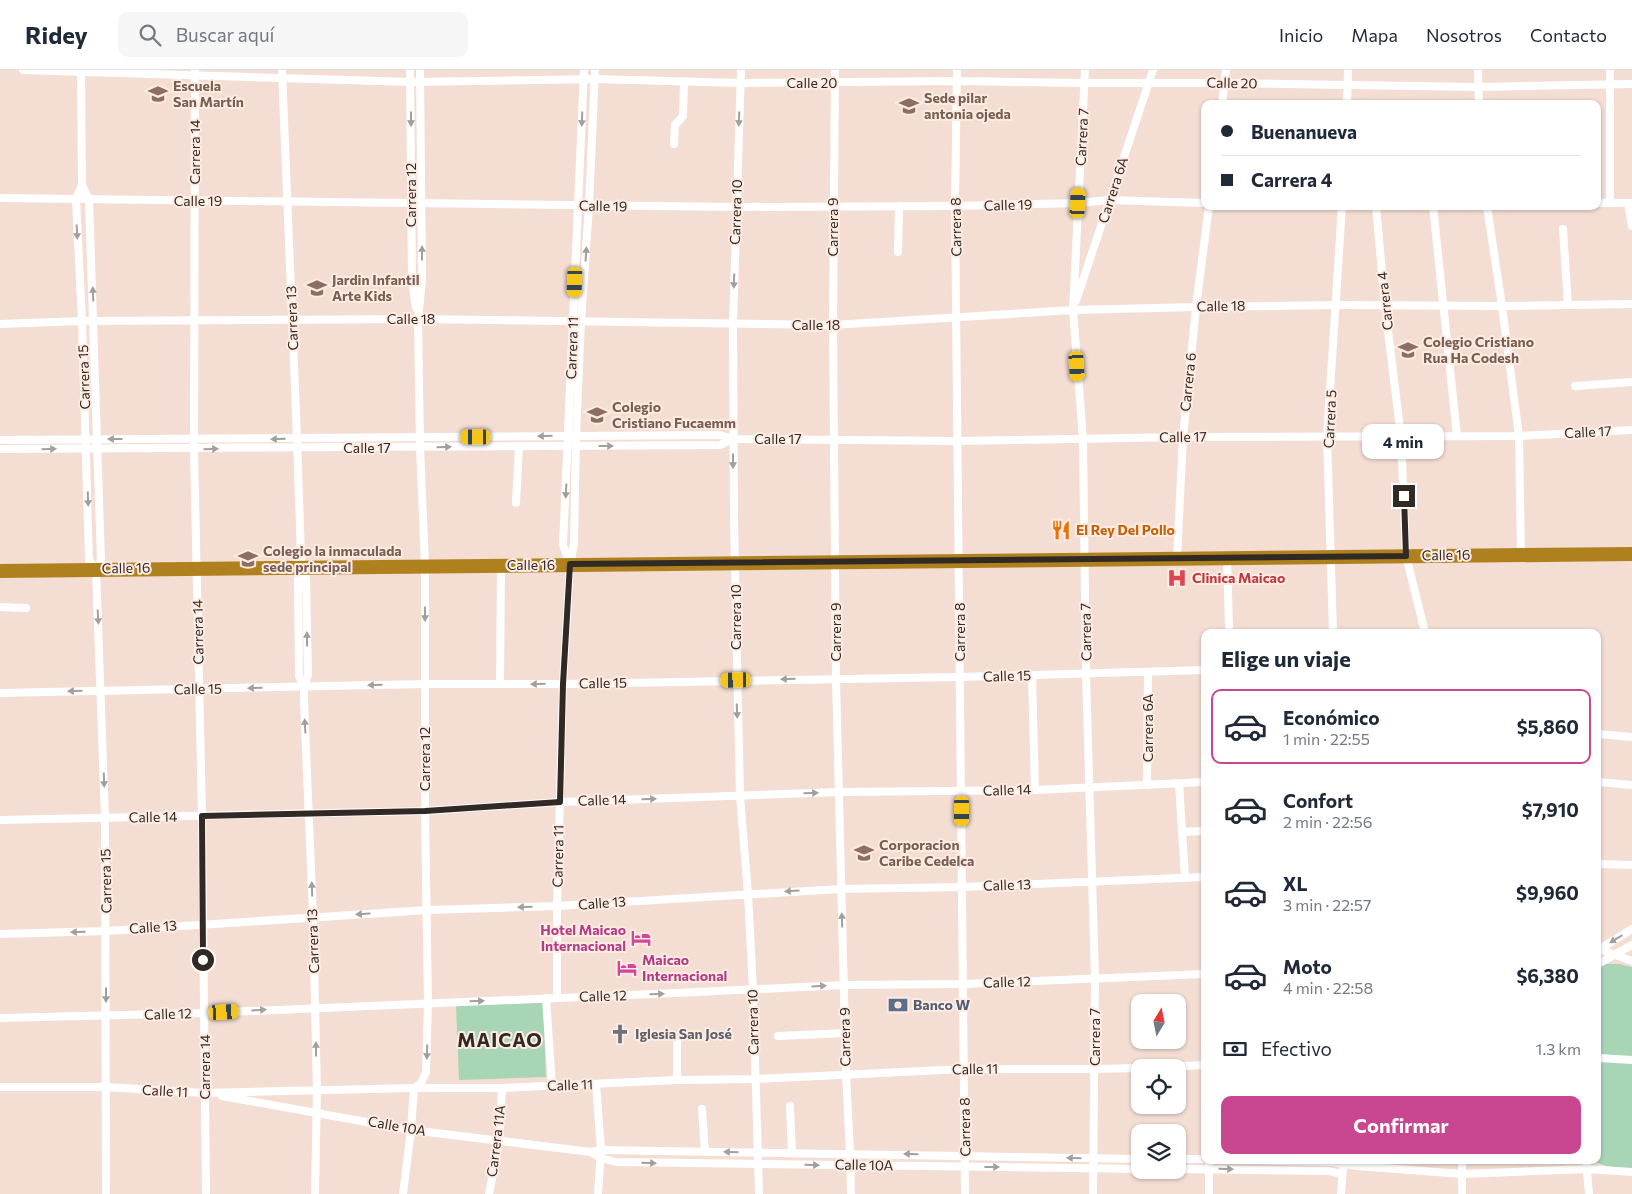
<!DOCTYPE html>
<html lang="es">
<meta charset="utf-8">
<style>
body{margin:0;font-family:Commissioner,sans-serif;background:#f6f6f7;color:#1f2937;height:100vh;display:flex;flex-direction:column;font-size:19px;white-space:nowrap}
*{box-sizing:border-box;margin:0}
p{font-size:16px;color:#747a83}
.icon{flex:none;width:28px;height:28px;fill:none;stroke:currentColor;stroke-width:2;stroke-linecap:round;stroke-linejoin:round}
.map{position:relative;flex:1;overflow:hidden}
.panel{position:absolute;left:1201px;top:559px;width:400px;height:535px;display:flex;flex-direction:column;background:#fff;border-radius:10px;box-shadow:0 1px 4px #0004}
.panel>*{flex:none}
.hud{position:absolute;left:1201px;top:30px;width:400px;height:110px;border-radius:10px;box-shadow:0 1px 4px #0004;display:grid;align-content:center;height:110px;padding:0 20px;background:#fff}
.needle{width:32px;rotate:10deg}
.tools{position:absolute;left:1131px;top:924px;display:grid;gap:10px}
.tools a{display:grid;place-items:center;width:55px;height:55px;border-radius:10px;background:#fff;box-shadow:0 1px 4px #0004;font-size:25px}
.end{position:absolute;width:22px;height:22px;margin:-11px;border:6px solid #312924;background:#fff;box-shadow:0 0 0 2px #fff}
.from{border-radius:50%}
.bubble{position:absolute;height:35px;border-radius:10px;background:#fff;box-shadow:0 1px 4px #0004;font-size:16px;font-weight:700;line-height:35px;text-align:center}
.car{position:absolute;width:15px;height:30px;margin:-15px -8px;border-radius:6px;box-shadow:0 0 4px 1px #0007;background:linear-gradient(#f5c518 24%,#345 0 40%,#f5c518 0 76%,#345 0 86%,#f5c518 0)}
.hud b{display:flex;align-items:center;gap:18px;height:48px;font-size:19px}
.hud b+b{border-top:1px solid #e0e1e3}
.hud i{width:12px;height:12px;background:#1f2937}
ul{padding:0;list-style:none}
li{display:flex;align-items:center;gap:15px;height:75px;margin:0 10px 8px;padding:0 10px;border:2px solid transparent;border-radius:10px}
li div{flex:1}
li b{display:block;font-size:19px}
li em{font-style:normal;font-weight:700}
li.current{border-color:#c94790}
li>.icon{width:45px;height:45px;stroke-width:1.5}
h2{padding:0 20px;font-size:22px;line-height:60px}
.pay{display:flex;align-items:center;gap:12px;height:55px;padding:0 20px;font-size:19px}
.pay p{margin-inline-start:auto}
.button{display:flex;gap:10px;margin-top:auto;padding:10px 20px}
.button a{flex:1;height:58px;border-radius:10px;background:#c94790;color:#fff;font-size:20px;font-weight:700;line-height:58px;text-align:center}
header{display:flex;align-items:center;gap:30px;box-sizing:border-box;height:70px;padding:0 25px;background:#fff;border-bottom:1px solid #e0e1e3}
header strong{font-size:24px}
nav{display:flex;gap:28px;margin-inline-start:auto;font-size:18px}
.search{width:350px;height:45px;background:#f6f6f7;display:flex;align-items:center;gap:12px;box-sizing:border-box;padding:0 18px;border-radius:10px;color:#747a83;font-size:19px}
.map>svg:first-child{display:block}
.green{fill:#a7d5b6}
.lines{fill:none;stroke-linecap:round;stroke-linejoin:round}
.street{stroke:#fff;stroke-width:8}
.highway{stroke:#af811e;stroke-width:14}
.oneway{fill:#a29f9c}
.route{stroke:#312924;stroke-width:6}
.labels{text-anchor:middle;stroke-width:4;stroke-linejoin:round;paint-order:stroke}
.street-label{font-size:14px;fill:#312924;stroke:#feebe2}
.education-label{font-size:14px;font-weight:bold;fill:#785e54;stroke:#feebe2;text-anchor:start}
.food-label{font-size:14px;font-weight:bold;fill:#c56008;stroke:#feebe2;text-anchor:start}
.health-label{font-size:14px;font-weight:bold;fill:#be3a42;stroke:#feebe2;text-anchor:start}
.hotel-label{font-size:14px;font-weight:bold;fill:#b23c85;stroke:#feebe2;text-anchor:end}
.service-label{font-size:14px;font-weight:bold;fill:#4e5e75;stroke:#feebe2;text-anchor:start}
.worship-label{font-size:14px;font-weight:bold;fill:#5b616d;stroke:#feebe2;text-anchor:start}
.district-label{font-size:19px;font-weight:bold;letter-spacing:1px;fill:#312924;stroke:#feebe2}
</style>
<header>
<strong>Ridey</strong>
<div class="search"><svg class="icon" aria-label="search" viewBox="0 0 24 24"><circle cx="10" cy="10" r="6"/><path d="M15 15l6 6"/></svg>Buscar aquí</div>
<nav><a>Inicio</a><a>Mapa</a><a>Nosotros</a><a>Contacto</a></nav>
</header>
<div class="map">
<svg width="1632" height="1124" viewBox="0 0 1632 1124">
<rect width="100%" height="100%" fill="#f4ddd2"/>
<g class="green">
<path d="M1604,894h15l13,3v91l-34,-4v-87z"/>
<path d="M543,931l3,76 -87,3 -3,-76z"/>
<path d="M1598,990l34,2v107l-26,-3 -16,-6h8z"/>
</g>
<g class="lines">
<g class="street">
<path d="M23,0l388,12 184,-3 146,4 216,-2 128,2h140l253,4 154,-3"/>
<path d="M81,0l1,115 -6,14 6,122 7,239 7,9"/>
<path d="M195,0l-1,379 8,367 4,378"/>
<path d="M282,0l15,369 4,118 1,10 4,11 2,97 -4,12v14l9,216 4,173 -2,104"/>
<path d="M410,0l2,210 4,28"/>
<path d="M741,0l-8,255 1,195 6,276 8,98 5,96 6,204"/>
<path d="M835,0l-2,255 3,354 10,394 4,80 1,41"/>
<path d="M957,0l-2,136 10,988"/>
<path d="M1085,0l-12,240 10,129 3,235 9,304 -2,216"/>
<path d="M1478,0l1,34"/>
<path d="M1610,0v133"/>
<path d="M1222,34l4,-34"/>
<path d="M1347,34l1,-34"/>
<path d="M674,74l1,-19 8,-9 1,-34"/>
<path d="M82,115l7,15 12,360 -5,9 9,249 1,376"/>
<path d="M0,128l736,9 219,-1 123,-3 32,-3 95,3"/>
<path d="M1598,133h34"/>
<path d="M1628,133l4,23"/>
<path d="M1376,136l9,100 16,131 5,119 19,76"/>
<path d="M1433,136l24,230"/>
<path d="M1487,136l15,100 17,130 2,119"/>
<path d="M1563,159l5,76"/>
<path d="M898,182l1,-46"/>
<path d="M1076,231l77,-231"/>
<path d="M0,254l82,-3 336,-2 415,6 240,-15 123,-3 141,-2 165,1 130,-2"/>
<path d="M1575,316l57,-4"/>
<path d="M0,370l720,-5 13,4 225,2 225,-4 336,-1 113,-6"/>
<path d="M0,379l720,-4 13,-6"/>
<path d="M516,433l3,-57"/>
<path d="M1177,488l6,-121 13,-130 13,-101"/>
<path d="M1227,488l2,68"/>
<path d="M569,492l-6,-17 21,-475"/>
<path d="M302,497l-4,11 1,98 5,11"/>
<path d="M0,537l26,1"/>
<path d="M1333,562l-6,-196 15,-230"/>
<path d="M1032,605l3,115"/>
<path d="M500,614l1,-119"/>
<path d="M0,623l425,-9h138l397,-7 245,-7"/>
<path d="M1598,664l34,3"/>
<path d="M1598,712l34,3"/>
<path d="M1179,713l6,95"/>
<path d="M1147,715l1,-113"/>
<path d="M0,750l425,-9 135,-9 280,-10 195,-2 170,-8"/>
<path d="M1182,762l23,-1"/>
<path d="M1598,794l34,1"/>
<path d="M0,864l107,-3 321,-21 129,-4 284,-17 121,-2 243,-10"/>
<path d="M1599,879l33,12"/>
<path d="M1598,880l34,-21"/>
<path d="M1598,894l34,-19"/>
<path d="M557,927v-91l6,-222 7,-120 4,-20 2,-108 5,-116 8,-114 6,-136"/>
<path d="M546,928l6,88"/>
<path d="M0,948l205,-5 471,-20 168,-8 119,-1 242,-10"/>
<path d="M778,966l67,-3"/>
<path d="M677,971v39"/>
<path d="M1598,988l34,2"/>
<path d="M1140,998l65,-3"/>
<path d="M596,1014l5,66 -3,44"/>
<path d="M0,1017h106l98,6 210,-5h88l175,-8 78,-1 209,-10h131l45,-1"/>
<path d="M222,1026l189,34 180,22 10,-2 539,9"/>
<path d="M790,1036l2,47"/>
<path d="M702,1039l3,43"/>
<path d="M591,1082l10,6 15,4 524,7"/>
<path d="M1178,1089h27"/>
<path d="M1209,1090v34"/>
<path d="M1232,1090l99,2 26,4 105,8 124,-5 46,3"/>
<path d="M1586,1090l3,34"/>
<path d="M1178,1099l150,2 14,3"/>
<path d="M403,1124l8,-64 3,-42 7,-5 5,-10 2,-70 -3,-192v-245l-5,-119 -2,-128 4,-39 -2,-210"/>
<path d="M489,1124l10,-52 3,-54"/>
<path d="M1341,1124l2,-25"/>
<path d="M1462,1124v-34"/>
</g>
<path class="highway" d="M0,501l1632,-17"/>
</g>
<defs><path id="oneway-solid" d="M-6-.8H1V-3.2L6.5 0L1 3.2V.8H-6Z" transform="scale(1.25)"/></defs>
<g class="oneway">
<use href="#oneway-solid" transform="translate(411 49) rotate(90)"/>
<use href="#oneway-solid" transform="translate(582 49) rotate(92)"/>
<use href="#oneway-solid" transform="translate(739 49) rotate(92)"/>
<use href="#oneway-solid" transform="translate(77 162) rotate(87)"/>
<use href="#oneway-solid" transform="translate(422 183) rotate(-90)"/>
<use href="#oneway-solid" transform="translate(586 184) rotate(-86)"/>
<use href="#oneway-solid" transform="translate(734 211) rotate(92)"/>
<use href="#oneway-solid" transform="translate(93 224) rotate(-92)"/>
<use href="#oneway-solid" transform="translate(545 366) rotate(179)"/>
<use href="#oneway-solid" transform="translate(115 369) rotate(-180)"/>
<use href="#oneway-solid" transform="translate(278 369) rotate(179)"/>
<use href="#oneway-solid" transform="translate(606 376)"/>
<use href="#oneway-solid" transform="translate(444 377) rotate(-1)"/>
<use href="#oneway-solid" transform="translate(49 379) rotate(-1)"/>
<use href="#oneway-solid" transform="translate(211 379) rotate(-1)"/>
<use href="#oneway-solid" transform="translate(733 391) rotate(90)"/>
<use href="#oneway-solid" transform="translate(566 421) rotate(93)"/>
<use href="#oneway-solid" transform="translate(88 429) rotate(88)"/>
<use href="#oneway-solid" transform="translate(425 544) rotate(90)"/>
<use href="#oneway-solid" transform="translate(98 547) rotate(87)"/>
<use href="#oneway-solid" transform="translate(307 569) rotate(-91)"/>
<use href="#oneway-solid" transform="translate(788 609) rotate(179)"/>
<use href="#oneway-solid" transform="translate(538 614) rotate(179)"/>
<use href="#oneway-solid" transform="translate(375 615) rotate(178)"/>
<use href="#oneway-solid" transform="translate(255 618) rotate(179)"/>
<use href="#oneway-solid" transform="translate(75 621) rotate(179)"/>
<use href="#oneway-solid" transform="translate(737 641) rotate(88)"/>
<use href="#oneway-solid" transform="translate(305 656) rotate(-93)"/>
<use href="#oneway-solid" transform="translate(104 710) rotate(88)"/>
<use href="#oneway-solid" transform="translate(811 723) rotate(-2)"/>
<use href="#oneway-solid" transform="translate(649 729) rotate(-2)"/>
<use href="#oneway-solid" transform="translate(312 819) rotate(-92)"/>
<use href="#oneway-solid" transform="translate(792 821) rotate(177)"/>
<use href="#oneway-solid" transform="translate(525 837) rotate(178)"/>
<use href="#oneway-solid" transform="translate(363 844) rotate(176)"/>
<use href="#oneway-solid" transform="translate(842 850) rotate(-92)"/>
<use href="#oneway-solid" transform="translate(78 862) rotate(178)"/>
<use href="#oneway-solid" transform="translate(1616 869) rotate(149)"/>
<use href="#oneway-solid" transform="translate(819 916) rotate(-3)"/>
<use href="#oneway-solid" transform="translate(657 924) rotate(-2)"/>
<use href="#oneway-solid" transform="translate(106 925) rotate(90)"/>
<use href="#oneway-solid" transform="translate(477 931) rotate(-2)"/>
<use href="#oneway-solid" transform="translate(259 940) rotate(-3)"/>
<use href="#oneway-solid" transform="translate(316 979) rotate(-91)"/>
<use href="#oneway-solid" transform="translate(427 982) rotate(92)"/>
<use href="#oneway-solid" transform="translate(731 1082) rotate(-179)"/>
<use href="#oneway-solid" transform="translate(911 1084) rotate(-179)"/>
<use href="#oneway-solid" transform="translate(1074 1088) rotate(-178)"/>
<use href="#oneway-solid" transform="translate(649 1093) rotate(1)"/>
<use href="#oneway-solid" transform="translate(812 1095) rotate(1)"/>
<use href="#oneway-solid" transform="translate(992 1097)"/>
<use href="#oneway-solid" transform="translate(1226 1099) rotate(1)"/>
</g>
<g class="lines">
<path class="route" d="M203,890l-1,-144 223,-5 135,-9 3,-118 7,-120 836,-8 -2,-60"/>
</g>
<defs>
<symbol id="school-bare" viewBox="-9 -9 18 18"><path d="M0-5L7-2L0 1L-7-2ZM-4 1L0 2.5L4 1V4Q0 6-4 4Z" fill="#8d6e63" stroke="#feebe2" stroke-width="2.5" paint-order="stroke"/></symbol>
<symbol id="restaurant-bare" viewBox="-9 -9 18 18"><path d="M-5-6h1v4h1v-4h1v4h1v-4h1v5L-1.5 .5V6h-2V.5L-5-1ZM5-6V6H3V1.5H1.5Q1.5-4 5-6Z" fill="#e8710a" stroke="#feebe2" stroke-width="2.5" paint-order="stroke"/></symbol>
<symbol id="hospital-bare" viewBox="-9 -9 18 18"><path d="M-5-5h3v3.5h4V-5h3V5h-3V1.5h-4V5h-3Z" fill="#e0444e" stroke="#feebe2" stroke-width="2.5" paint-order="stroke"/></symbol>
<symbol id="hotel-bare" viewBox="-9 -9 18 18"><path d="M-6-4.5h1.5V1H6V5H4.5V3h-9V5H-6ZM-4 0a1.8 1.8 0 1 1 3.6 0ZM.5 0V-2.5h3Q6-2.5 6 0Z" fill="#d1479c" stroke="#feebe2" stroke-width="2.5" paint-order="stroke"/></symbol>
<symbol id="bank-bare" viewBox="-9 -9 18 18"><path d="M-6-4H6V4H-6ZM0-2.3a2.3 2.3 0 1 0 0 4.6a2.3 2.3 0 1 0 0-4.6Z" fill="#5c6f8a" stroke="#feebe2" stroke-width="2.5" paint-order="stroke"/></symbol>
<symbol id="church-bare" viewBox="-9 -9 18 18"><path d="M-1.2-6h2.4v3.5h3.3v2.4h-3.3V6h-2.4V-.1h-3.3v-2.4h3.3Z" fill="#6b7280" stroke="#feebe2" stroke-width="2.5" paint-order="stroke"/></symbol>
</defs>
<g fill-rule="evenodd">
<use href="#school-bare" x="144" y="10" width="28" height="28"/>
<use href="#school-bare" x="895" y="22" width="28" height="28"/>
<use href="#school-bare" x="303" y="204" width="28" height="28"/>
<use href="#school-bare" x="1394" y="266" width="28" height="28"/>
<use href="#school-bare" x="583" y="331" width="28" height="28"/>
<use href="#restaurant-bare" x="1047" y="446" width="28" height="28"/>
<use href="#school-bare" x="234" y="475" width="28" height="28"/>
<use href="#hospital-bare" x="1163" y="494" width="28" height="28"/>
<use href="#school-bare" x="850" y="769" width="28" height="28"/>
<use href="#hotel-bare" x="627" y="854" width="28" height="28"/>
<use href="#hotel-bare" x="613" y="884" width="28" height="28"/>
<use href="#bank-bare" x="884" y="921" width="28" height="28"/>
<use href="#church-bare" x="606" y="950" width="28" height="28"/>
</g>
<g class="labels">
<g class="street-label">
<text x="812" y="18">Calle 20</text>
<text transform="translate(1232 13) rotate(1)" y="5">Calle 20</text>
<text transform="translate(1082 67) rotate(-87)" y="5">Carrera 7</text>
<text transform="translate(195 82) rotate(-90)" y="5">Carrera 14</text>
<text transform="translate(1113 120) rotate(-72)" y="5">Carrera 6A</text>
<text transform="translate(411 125) rotate(-90)" y="5">Carrera 12</text>
<text x="198" y="136">Calle 19</text>
<text transform="translate(1008 135) rotate(-2)" y="5">Calle 19</text>
<text transform="translate(603 136) rotate(1)" y="5">Calle 19</text>
<text transform="translate(736 142) rotate(-88)" y="5">Carrera 10</text>
<text transform="translate(833 157) rotate(-90)" y="5">Carrera 9</text>
<text transform="translate(956 157) rotate(-91)" y="5">Carrera 8</text>
<text transform="translate(1385 231) rotate(-96)" y="5">Carrera 4</text>
<text transform="translate(1221 236) rotate(-1)" y="5">Calle 18</text>
<text transform="translate(292 248) rotate(-92)" y="5">Carrera 13</text>
<text x="411" y="254">Calle 18</text>
<text x="816" y="260">Calle 18</text>
<text transform="translate(572 278) rotate(-88)" y="5">Carrera 11</text>
<text transform="translate(84 307) rotate(-92)" y="5">Carrera 15</text>
<text transform="translate(1188 312) rotate(-84)" y="5">Carrera 6</text>
<text transform="translate(1330 349) rotate(-87)" y="5">Carrera 5</text>
<text transform="translate(1588 362) rotate(-3)" y="5">Calle 17</text>
<text transform="translate(1183 367) rotate(-1)" y="5">Calle 17</text>
<text x="778" y="374">Calle 17</text>
<text x="367" y="383">Calle 17</text>
<text transform="translate(1446 485) rotate(-1)" y="5">Calle 16</text>
<text x="531" y="500">Calle 16</text>
<text transform="translate(126 498) rotate(-1)" y="5">Calle 16</text>
<text transform="translate(736 547) rotate(-90)" y="5">Carrera 10</text>
<text transform="translate(198 562) rotate(-91)" y="5">Carrera 14</text>
<text transform="translate(836 562) rotate(-90)" y="5">Carrera 9</text>
<text transform="translate(960 562) rotate(-90)" y="5">Carrera 8</text>
<text transform="translate(1086 562) rotate(-91)" y="5">Carrera 7</text>
<text transform="translate(1007 606) rotate(-2)" y="5">Calle 15</text>
<text transform="translate(603 613) rotate(-1)" y="5">Calle 15</text>
<text transform="translate(198 619) rotate(-1)" y="5">Calle 15</text>
<text transform="translate(1148 658) rotate(-90)" y="5">Carrera 6A</text>
<text transform="translate(425 689) rotate(-90)" y="5">Carrera 12</text>
<text transform="translate(1007 720) rotate(-2)" y="5">Calle 14</text>
<text transform="translate(602 730) rotate(-2)" y="5">Calle 14</text>
<text transform="translate(153 747) rotate(-1)" y="5">Calle 14</text>
<text transform="translate(558 786) rotate(-89)" y="5">Carrera 11</text>
<text transform="translate(106 811) rotate(-91)" y="5">Carrera 15</text>
<text transform="translate(1007 815) rotate(-2)" y="5">Calle 13</text>
<text transform="translate(602 833) rotate(-4)" y="5">Calle 13</text>
<text transform="translate(153 857) rotate(-4)" y="5">Calle 13</text>
<text transform="translate(313 871) rotate(-92)" y="5">Carrera 13</text>
<text transform="translate(1007 912) rotate(-2)" y="5">Calle 12</text>
<text transform="translate(603 926) rotate(-2)" y="5">Calle 12</text>
<text transform="translate(168 944) rotate(-2)" y="5">Calle 12</text>
<text transform="translate(753 952) rotate(-91)" y="5">Carrera 10</text>
<text transform="translate(845 967) rotate(-91)" y="5">Carrera 9</text>
<text transform="translate(1095 967) rotate(-90)" y="5">Carrera 7</text>
<text transform="translate(205 997) rotate(-90)" y="5">Carrera 14</text>
<text transform="translate(975 999) rotate(-1)" y="5">Calle 11</text>
<text transform="translate(570 1015) rotate(-2)" y="5">Calle 11</text>
<text transform="translate(165 1021) rotate(3)" y="5">Calle 11</text>
<text transform="translate(397 1056) rotate(10)" y="5">Calle 10A</text>
<text transform="translate(965 1057) rotate(-91)" y="5">Carrera 8</text>
<text transform="translate(496 1071) rotate(-83)" y="5">Carrera 11A</text>
<text transform="translate(864 1095) rotate(1)" y="5">Calle 10A</text>
</g>
<g class="education-label">
<text x="173" y="21">Escuela<tspan x="173" dy="16">San Martín</tspan></text>
<text x="924" y="33">Sede pilar<tspan x="924" dy="16">antonia ojeda</tspan></text>
<text x="332" y="215">Jardin Infantil<tspan x="332" dy="16">Arte Kids</tspan></text>
<text x="1423" y="277">Colegio Cristiano<tspan x="1423" dy="16">Rua Ha Codesh</tspan></text>
<text x="612" y="342">Colegio<tspan x="612" dy="16">Cristiano Fucaemm</tspan></text>
<text x="263" y="486">Colegio la inmaculada<tspan x="263" dy="16">sede principal</tspan></text>
<text x="879" y="780">Corporacion<tspan x="879" dy="16">Caribe Cedelca</tspan></text>
</g>
<g class="food-label">
<text x="1076" y="465">El Rey Del Pollo</text>
</g>
<g class="health-label">
<text x="1192" y="513">Clinica Maicao</text>
</g>
<g class="hotel-label">
<text x="626" y="865">Hotel Maicao<tspan x="626" dy="16">Internacional</tspan></text>
<text x="642" y="895" text-anchor="start">Maicao<tspan x="642" dy="16">Internacional</tspan></text>
</g>
<g class="service-label">
<text x="913" y="940">Banco W</text>
</g>
<g class="worship-label">
<text x="635" y="969">Iglesia San José</text>
</g>
<g class="district-label">
<text x="500" y="977">MAICAO</text>
</g>
</g>
</svg>
<div class="tools">
<a><svg class="needle" viewBox="-14 -14 28 28"><path d="M0-13l5 13h-10z" fill="#e53935"/><path d="M0 13l5-13h-10z" fill="#747a83"/></svg></a>
<a><svg class="icon" aria-label="locate" viewBox="0 0 24 24"><circle cx="12" cy="12" r="6"/><path d="M12 2v4M12 18v4M2 12h4M18 12h4"/></svg></a>
<a><svg class="icon" aria-label="layers" viewBox="0 0 24 24"><path d="M12 4l9 5-9 5-9-5zM3 14l9 5 9-5"/></svg></a>
</div>
<i class="end from" style="left:203px;top:890px"></i>
<i class="end" style="left:1404px;top:426px"></i>
<div class="bubble" style="left:1362px;top:354px;width:82px">4 min</div>
<i class="car" style="left:1078px;top:133px;rotate:3deg"></i>
<i class="car" style="left:575px;top:212px;rotate:182deg"></i>
<i class="car" style="left:1077px;top:296px;rotate:176deg"></i>
<i class="car" style="left:476px;top:367px;rotate:270deg"></i>
<i class="car" style="left:736px;top:610px;rotate:269deg"></i>
<i class="car" style="left:962px;top:741px;rotate:180deg"></i>
<i class="car" style="left:224px;top:942px;rotate:87deg"></i>
<div class="hud">
<b><i class="from"></i>Buenanueva</b>
<b><i></i>Carrera 4</b>
</div>
<section class="panel">
<h2>Elige un viaje</h2>
<ul>
<li class="current"><svg class="icon" aria-label="car" viewBox="0 0 24 24"><path d="M5 17H2v-5l4-1 3-4h7l3 4 3 1v5h-3M9 17h6M6 11h13"/><circle cx="7" cy="17" r="2"/><circle cx="17" cy="17" r="2"/></svg><div><b>Económico</b><p>1 min · 22:55</p></div><em>$5,860</em></li>
<li><svg class="icon" aria-label="car" viewBox="0 0 24 24"><path d="M5 17H2v-5l4-1 3-4h7l3 4 3 1v5h-3M9 17h6M6 11h13"/><circle cx="7" cy="17" r="2"/><circle cx="17" cy="17" r="2"/></svg><div><b>Confort</b><p>2 min · 22:56</p></div><em>$7,910</em></li>
<li><svg class="icon" aria-label="car" viewBox="0 0 24 24"><path d="M5 17H2v-5l4-1 3-4h7l3 4 3 1v5h-3M9 17h6M6 11h13"/><circle cx="7" cy="17" r="2"/><circle cx="17" cy="17" r="2"/></svg><div><b>XL</b><p>3 min · 22:57</p></div><em>$9,960</em></li>
<li><svg class="icon" aria-label="car" viewBox="0 0 24 24"><path d="M5 17H2v-5l4-1 3-4h7l3 4 3 1v5h-3M9 17h6M6 11h13"/><circle cx="7" cy="17" r="2"/><circle cx="17" cy="17" r="2"/></svg><div><b>Moto</b><p>4 min · 22:58</p></div><em>$6,380</em></li>
</ul>
<div class="pay"><svg class="icon" aria-label="cash" viewBox="0 0 24 24"><path d="M3 7h18v10H3z"/><circle cx="12" cy="12" r="2"/></svg>Efectivo<p>1.3 km</p></div>
<div class="button"><a>Confirmar</a></div>
</section>
</div>
